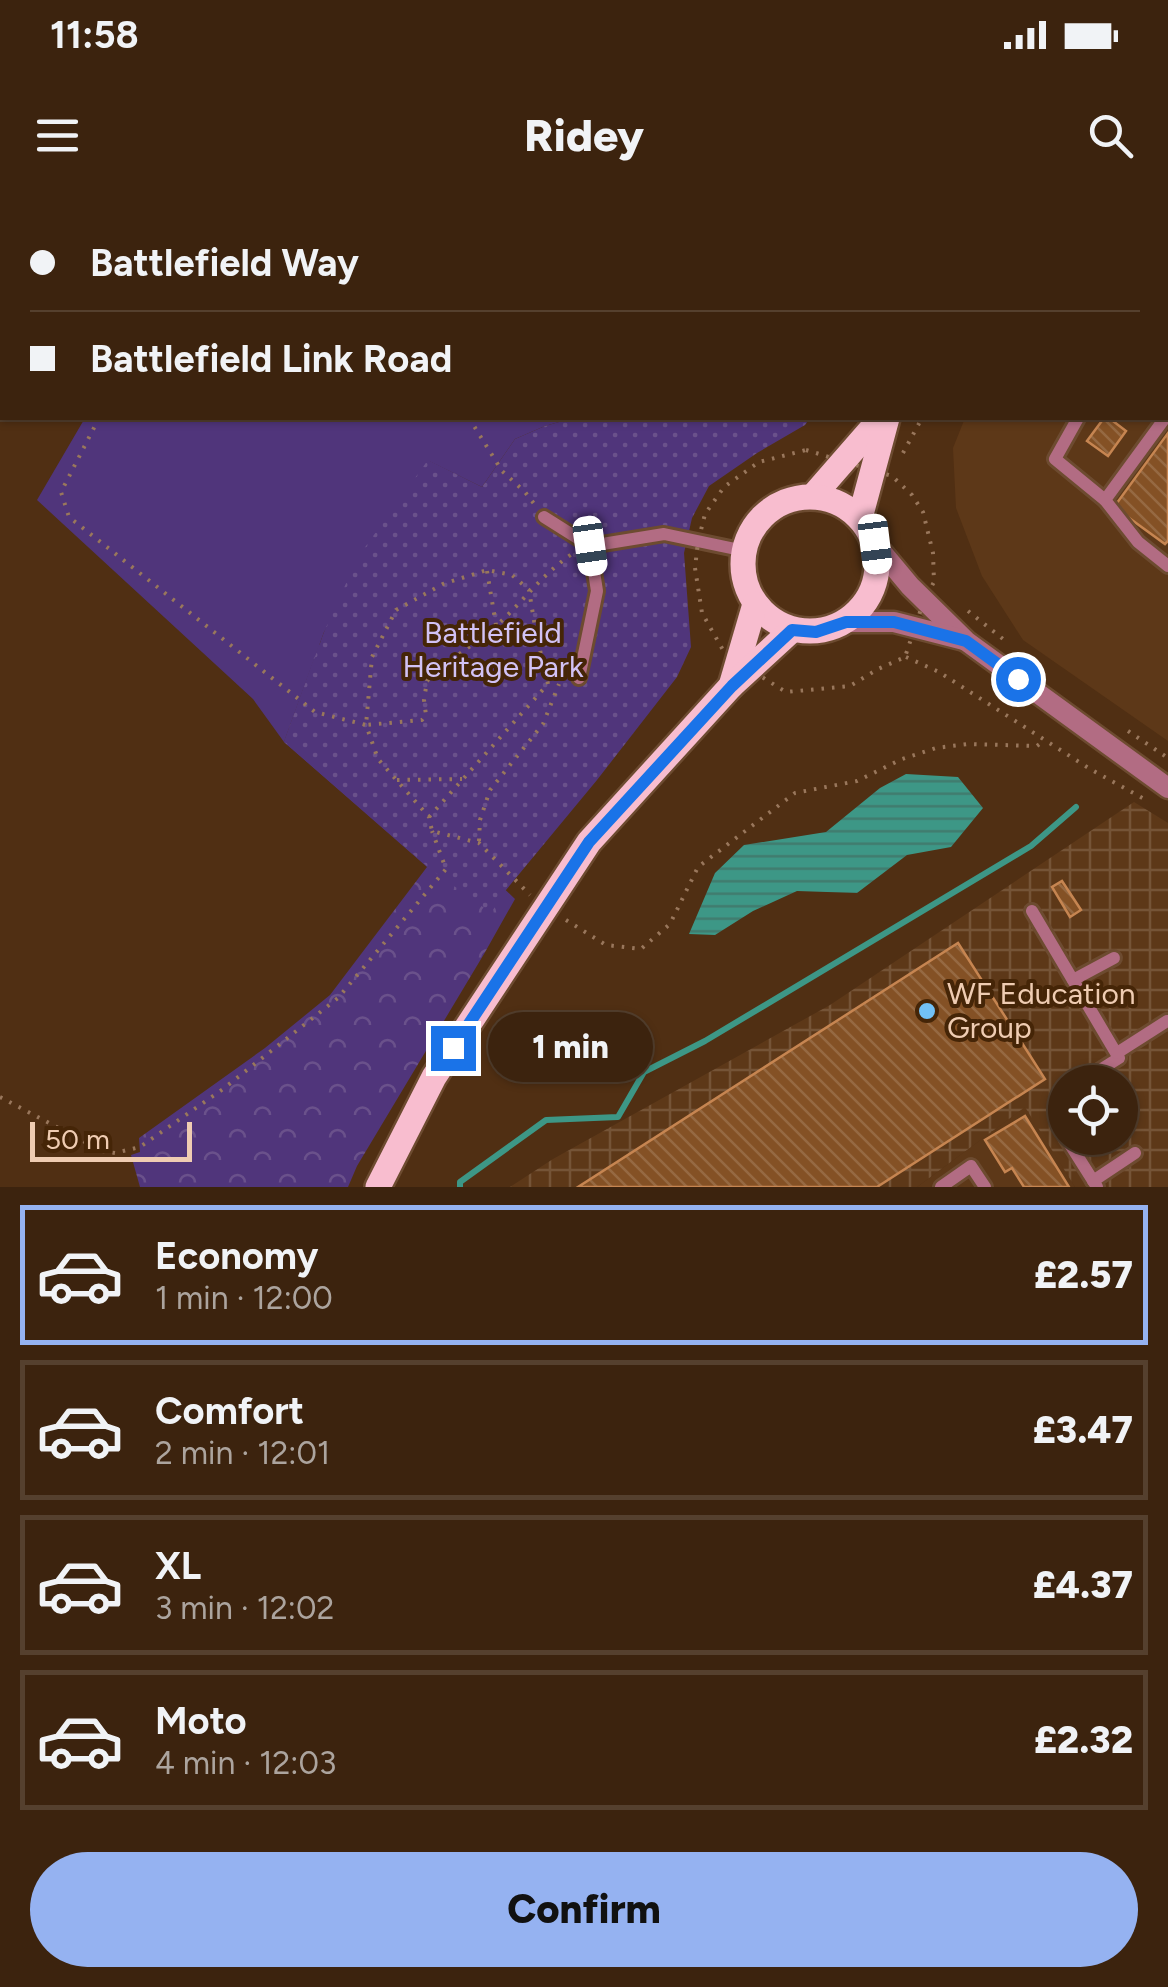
<!DOCTYPE html>
<meta charset="utf-8">
<style>
body{margin:0;font-family:Figtree,sans-serif;background:#432b17;color:#f1f3f6;height:100vh;display:flex;flex-direction:column;font-size:38px;white-space:nowrap}
*{box-sizing:border-box;margin:0}
p{font-size:32px;color:#aca49e}
.icon{flex:none;width:55px;height:55px;fill:none;stroke:currentColor;stroke-width:2;stroke-linecap:round;stroke-linejoin:round}
.map{position:relative;height:987px;overflow:hidden}
.panel{display:flex;flex-direction:column;background:#3c230e;flex:1}
.panel>*{flex:none}
.top-card{position:absolute;left:0px;top:0px;width:1170px;height:220px;box-shadow:0 2px 8px #0004,0 0 0 2px #55402e;display:grid;align-content:center;height:220px;padding:0 30px;background:#3c230e}
.fabs{position:absolute;left:1048px;top:865px;display:grid;gap:20px}
.fabs a{display:grid;place-items:center;width:90px;height:90px;border-radius:50%;background:#3c230e;box-shadow:0 2px 8px #0004,0 0 0 2px #55402e;font-size:50px}
.scale{position:absolute;left:30px;bottom:25px;width:162px;box-sizing:border-box;padding-left:10px;border:5px solid #efccb2;border-top:0;font-size:28px;line-height:35px;white-space:nowrap;color:#efccb2;-webkit-text-stroke:8px #452507;paint-order:stroke}
.end{position:absolute;width:45px;height:45px;margin:-22px;border:12px solid #1a73e8;background:#fff;box-shadow:0 0 0 5px #fff}
.from{border-radius:50%}
.bubble{position:absolute;height:70px;border-radius:35px;background:#3c230e;box-shadow:0 2px 8px #0004,0 0 0 2px #55402e;font-size:32px;font-weight:800;line-height:70px;text-align:center}
.car{position:absolute;width:30px;height:60px;margin:-30px -15px;border-radius:12px;box-shadow:0 0 8px 2px #0007;background:linear-gradient(#fff 24%,#345 0 40%,#fff 0 76%,#345 0 86%,#fff 0)}
.top-card b{display:flex;align-items:center;gap:35px;height:95px;font-size:38px}
.top-card b+b{border-top:2px solid #55402e}
.top-card i{width:25px;height:25px;background:#f1f3f6}
ul{padding:18px 0 0;list-style:none}
li{display:flex;align-items:center;gap:30px;height:140px;margin:0 20px 15px;padding:0 10px;border:5px solid #55402e;border-radius:0px}
li div{flex:1}
li b{display:block;font-size:38px}
li em{font-style:normal;font-weight:800}
li.selected{border-color:#95b2f1}
li>.icon{width:90px;height:90px;stroke-width:1.5}
.cta{display:flex;gap:20px;margin-top:auto;padding:20px 30px}
.cta a{flex:1;height:115px;border-radius:60px;background:#95b2f1;color:#111;font-size:40px;font-weight:800;line-height:115px;text-align:center}
.status{display:flex;justify-content:space-between;align-items:center;height:70px;padding:0 50px;background:#3c230e;direction:ltr}
.status svg{height:28px;fill:currentColor}
header{display:flex;justify-content:space-between;align-items:center;height:130px;padding:0 30px;background:#3c230e;font-size:45px;font-weight:800}
.map>svg:first-child{display:block}
.built{fill:#5d3818}
.industrial{fill:url(#industrial-grid);fill-rule:evenodd}
.grass{fill:#50357b}
.forest{fill:url(#forest-crowns)}
.park{fill:url(#park-dots)}
.water{fill:url(#water-rules)}
.lines{fill:none;stroke-linecap:round;stroke-linejoin:round}
.stream{stroke:#3d9786;stroke-width:6}
.building{fill:url(#building-back-hatch);stroke:#c68551;stroke-width:2.5}
.service-casing{stroke:#6d4b30;stroke-width:18}
.tertiary-casing{stroke:#6d4b30;stroke-width:25}
.primary-casing{stroke:#6d4b30;stroke-width:30}
.path{stroke:#99775c;stroke-width:4;stroke-dasharray:2.5 8;stroke-linecap:butt}
.service{stroke:#b26c83;stroke-width:12}
.tertiary{stroke:#b26c83;stroke-width:20}
.primary{stroke:#f8bdcf;stroke-width:25}
.route{stroke:#1a73e8;stroke-width:12}
.poi-dot{fill:#72c1f5;stroke:#452507;stroke-width:4}
.labels{text-anchor:middle;stroke-width:8;stroke-linejoin:round;paint-order:stroke}
.park-label{font-size:30px;fill:#d2c2f5;stroke:#452507}
.poi-label{font-size:30px;fill:#efccb2;stroke:#452507;text-anchor:start}
</style>
<div class="status"><b>11:58</b><svg viewBox="0 0 49 12"><path d="M0 12V9h3v3zM5 12V6h3v6zM10 12V3h3v9zM15 12V0h3v12zM26 1h20v11H26zM47 4h2v5h-2z"/></svg></div>
<header><svg class="icon" aria-label="menu" viewBox="0 0 24 24"><path d="M4 6h16M4 12h16M4 18h16"/></svg>Ridey<svg class="icon" aria-label="search" viewBox="0 0 24 24"><circle cx="10" cy="10" r="6"/><path d="M15 15l6 6"/></svg></header>
<div class="map">
<svg width="1168" height="987" viewBox="0 0 1168 987">
<defs>
<pattern id="industrial-grid" width="8" height="8" patternUnits="userSpaceOnUse" patternTransform="scale(2.5)"><rect width="8" height="8" fill="#5d3818"/><path d="M0 4h8M4 0v8" fill="none" stroke="#755437"/></pattern>
<pattern id="forest-crowns" width="20" height="18" patternUnits="userSpaceOnUse" patternTransform="scale(2.5)"><rect width="20" height="18" fill="#50357b"/><path d="M2 6a3 3 0 1 1 6 0M12 15a3 3 0 1 1 6 0" fill="none" stroke="#6a518b"/></pattern>
<pattern id="park-dots" width="8" height="8" patternUnits="userSpaceOnUse" patternTransform="scale(2.5)"><rect width="8" height="8" fill="#50357b"/><path d="M2 2h.1M6 6h.1" fill="none" stroke="#6a518b" stroke-width="1.8" stroke-linecap="round"/></pattern>
<pattern id="water-rules" width="6" height="5" patternUnits="userSpaceOnUse" patternTransform="scale(2.5)"><rect width="6" height="5" fill="#3d9786"/><path d="M0 2.5h6" fill="none" stroke="#407c6e"/></pattern>
<pattern id="building-back-hatch" width="6" height="6" patternUnits="userSpaceOnUse" patternTransform="scale(2.5)"><rect width="6" height="6" fill="#845125"/><path d="M-1 5l2 2M0 0l6 6M5-1l2 2" fill="none" stroke="#966942"/></pattern>
</defs>
<rect width="100%" height="100%" fill="#502f13"/>
<g class="built">
<path d="M1168,89v452l-145,-101 -41,-64 -26,-68 -3,-60 12,-30h203z"/>
<path d="M1026,906l49,81h-158z"/>
</g>
<path class="industrial" d="M1134,602l34,21v364h-93l-50,-80 -108,80h-407l43,-28 277,-154zM1065,882h55v56h-55z"/>
<g class="grass">
<path d="M213,0h538l-2,2h-537z"/>
<path d="M85,218h488l-28,8 -30,13 -33,48 -53,-26 -105,171 -40,110 -31,-43 -216,-199z"/>
</g>
<path class="forest" d="M319,444l176,236 20,19 -31,55 -127,212 -9,21h-208l-9,-32 9,-3 -1,-14 126,-90 65,-53 97,-128 -143,-125z"/>
<path class="park" d="M573,218h237l-5,7 -48,28 -48,33 -17,32 -8,35 7,94 -14,30 -80,103 -91,110 -15,23 -63,-46 -144,-125 40,-110 34,-75 70,-97 54,27 33,-48 30,-13z"/>
<path class="water" d="M906,574l52,3 25,31 -32,39 -44,8 -50,38 -60,-2 -44,20 -38,24 -26,-1 26,-61 29,-28 82,-13 54,-44z"/>
<g class="lines">
<path class="stream" d="M460,987v-5l86,-62 72,-3 26,-45 61,-31 326,-195 45,-39"/>
</g>
<g class="building">
<path d="M1104,218h5l17,13 -18,25 -21,-15z"/>
<path d="M1168,233v108l-3,3 -51,-37z"/>
<path d="M1062,681l19,29 -11,7 -18,-30z"/>
<path d="M958,743l87,136 -168,108h-299z"/>
<path d="M1025,916l44,71h-45l-12,-19 -7,4 -20,-32z"/>
</g>
<g class="lines">
<defs>
<g id="service">
<path d="M1078,218l-23,41 50,41"/>
<path d="M1165,218l-60,82 33,42 30,24"/>
<path d="M544,317l46,29"/>
<path d="M579,478l18,-87 -7,-45 74,-12 81,17"/>
<path d="M1032,711l87,147 -38,24"/>
<path d="M1073,780l41,-22"/>
<path d="M1117,853l50,-32"/>
<path d="M1065,905l-4,13 4,17"/>
<path d="M1066,938l31,49"/>
<path d="M1093,981l42,-28"/>
<path d="M941,987l30,-21 14,21"/>
</g>
<g id="tertiary">
<path d="M875,344l35,42 56,55 202,147"/>
<path d="M846,422h48l70,18"/>
</g>
<g id="primary">
<path d="M1007,2l1,-2"/>
<path d="M813,296l68,-78"/>
<circle cx="810" cy="364" r="67"/>
<path d="M860,318l27,-100"/>
<path d="M731,486l24,-82"/>
<path d="M378,987l56,-110 155,-235 142,-156 61,-56"/>
</g>
</defs>
<use href="#service" class="service-casing"/>
<use href="#tertiary" class="tertiary-casing"/>
<use href="#primary" class="primary-casing"/>
<g class="path">
<path d="M343,0l2,2"/>
<path d="M232,2l1,-2"/>
<path d="M99,218l-38,74 8,25 246,195 51,13 12,34 51,58 3,14 47,12 51,52"/>
<path d="M469,218l33,53 23,21 10,13"/>
<path d="M806,250l86,26 20,19 11,17 10,41 1,29 -10,18 -19,57 -27,12 -28,17 -64,6 -48,-30 -15,-12 -21,-37 -7,-45 3,-26 7,-28 19,-27 35,-25z"/>
<path d="M903,253l19,-35"/>
<path d="M487,371l9,54"/>
<path d="M968,411l40,32"/>
<path d="M906,457l33,15 151,97 56,31"/>
<path d="M1128,531l40,27"/>
<path d="M397,580l65,-1"/>
<path d="M429,617l119,-133 -12,-51 -7,-43 -17,-15 -25,-5 -44,14 -47,26 -24,47 -6,68 56,-5 4,-5 -2,-15 3,-19c21,-21 47,-36 69,-55 28,-25 44,-50 76,-72"/>
<path d="M479,641l1,-21 10,-30 53,-66 16,-40"/>
<path d="M566,720l40,25 35,4 29,-25 28,-57 97,-74 62,-12 45,-22 34,-11 32,-4 69,2 8,-6"/>
<path d="M0,897l102,54 13,2 25,-6 83,-58 115,-91 108,-129 -14,-38"/>
</g>
<use href="#service" class="service"/>
<use href="#tertiary" class="tertiary"/>
<use href="#primary" class="primary"/>
</g>
<g class="lines">
<path class="route" d="M453,848l136,-206 143,-156 60,-56 24,2 30,-10h48l72,19 52,38"/>
</g>
<circle class="poi-dot" cx="927" cy="811" r="10"/>
<g class="labels">
<g class="park-label">
<text x="493" y="443">Battlefield<tspan x="493" dy="34">Heritage Park</tspan></text>
</g>
<g class="poi-label">
<text x="947" y="804">WF Education<tspan x="947" dy="34">Group</tspan></text>
</g>
</g>
</svg>
<div class="fabs">
<a><svg class="icon" aria-label="locate" viewBox="0 0 24 24"><circle cx="12" cy="12" r="6"/><path d="M12 2v4M12 18v4M2 12h4M18 12h4"/></svg></a>
</div>
<div class="scale">50 m</div>
<i class="end from" style="left:1018px;top:479px"></i>
<i class="end" style="left:453px;top:848px"></i>
<div class="bubble" style="left:488px;top:812px;width:165px">1 min</div>
<i class="car" style="left:875px;top:344px;rotate:173deg"></i>
<i class="car" style="left:590px;top:346px;rotate:172deg"></i>
<div class="top-card">
<b><i class="from"></i>Battlefield Way</b>
<b><i></i>Battlefield Link Road</b>
</div>
</div>
<section class="panel">
<ul>
<li class="selected"><svg class="icon" aria-label="car" viewBox="0 0 24 24"><path d="M5 17H2v-5l4-1 3-4h7l3 4 3 1v5h-3M9 17h6M6 11h13"/><circle cx="7" cy="17" r="2"/><circle cx="17" cy="17" r="2"/></svg><div><b>Economy</b><p>1 min · 12:00</p></div><em>£2.57</em></li>
<li><svg class="icon" aria-label="car" viewBox="0 0 24 24"><path d="M5 17H2v-5l4-1 3-4h7l3 4 3 1v5h-3M9 17h6M6 11h13"/><circle cx="7" cy="17" r="2"/><circle cx="17" cy="17" r="2"/></svg><div><b>Comfort</b><p>2 min · 12:01</p></div><em>£3.47</em></li>
<li><svg class="icon" aria-label="car" viewBox="0 0 24 24"><path d="M5 17H2v-5l4-1 3-4h7l3 4 3 1v5h-3M9 17h6M6 11h13"/><circle cx="7" cy="17" r="2"/><circle cx="17" cy="17" r="2"/></svg><div><b>XL</b><p>3 min · 12:02</p></div><em>£4.37</em></li>
<li><svg class="icon" aria-label="car" viewBox="0 0 24 24"><path d="M5 17H2v-5l4-1 3-4h7l3 4 3 1v5h-3M9 17h6M6 11h13"/><circle cx="7" cy="17" r="2"/><circle cx="17" cy="17" r="2"/></svg><div><b>Moto</b><p>4 min · 12:03</p></div><em>£2.32</em></li>
</ul>
<div class="cta"><a>Confirm</a></div>
</section>
